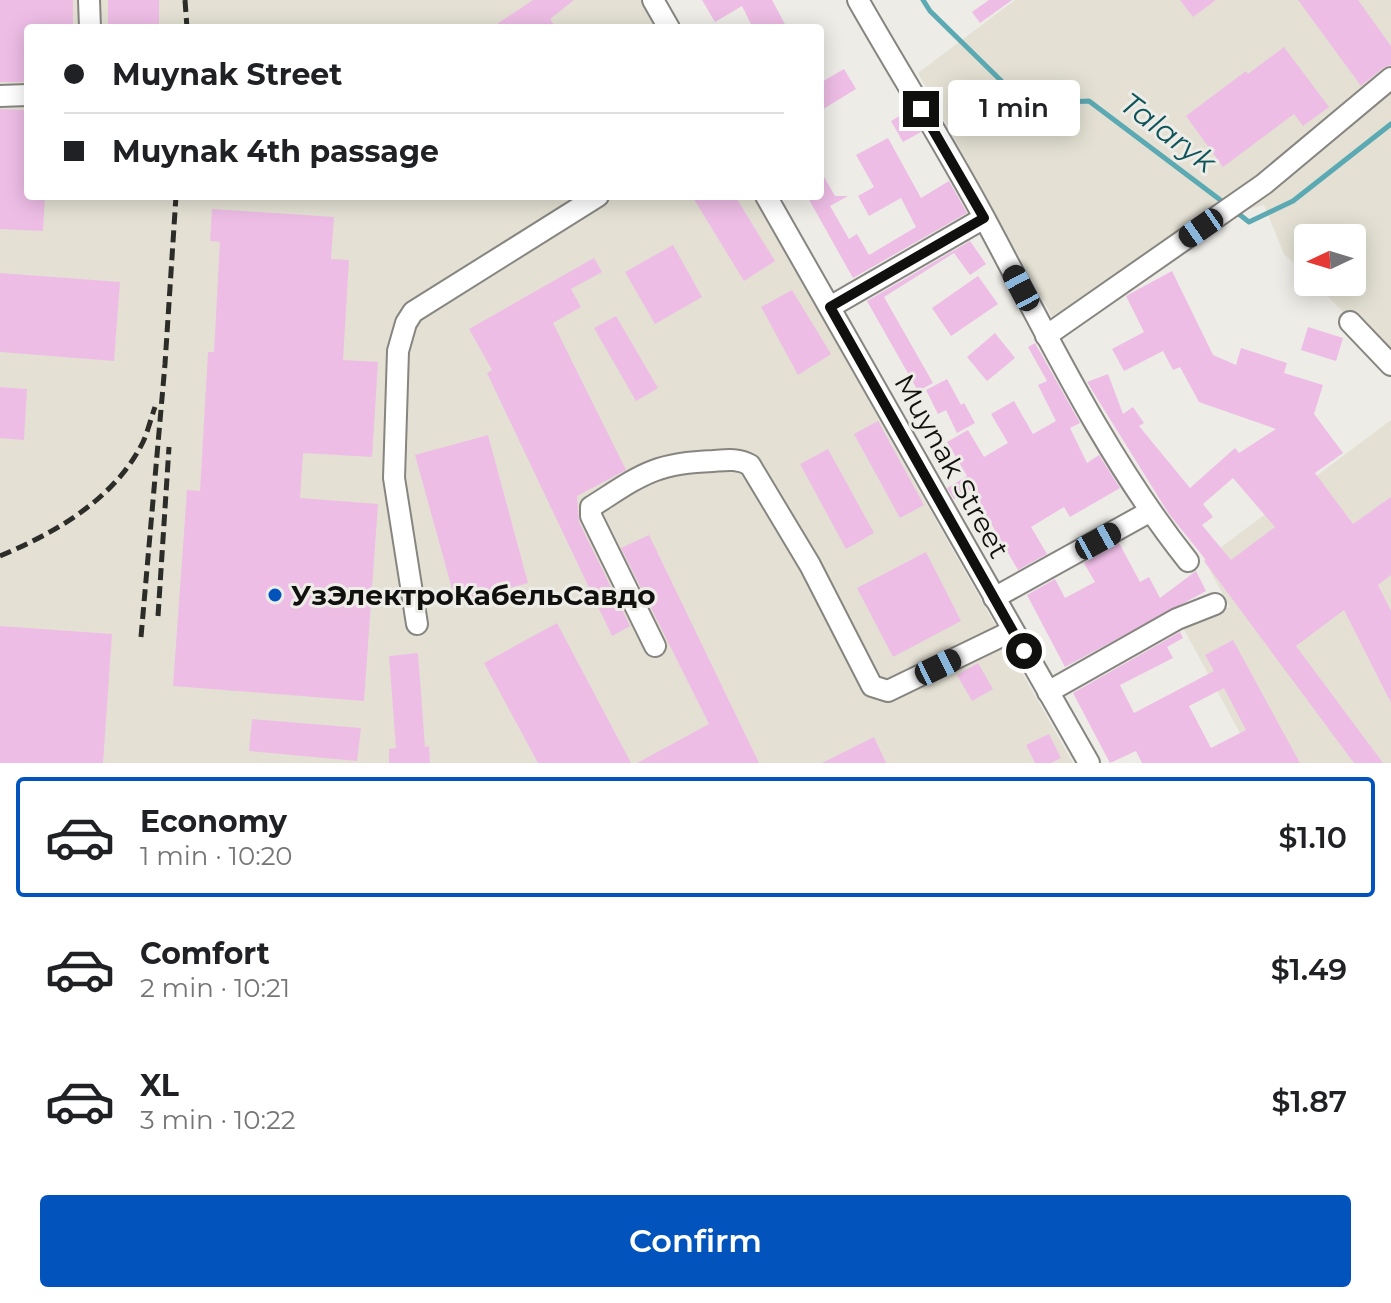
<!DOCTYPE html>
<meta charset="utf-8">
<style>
body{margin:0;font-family:Montserrat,sans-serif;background:#f6f6f6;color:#202124;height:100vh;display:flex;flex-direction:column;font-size:30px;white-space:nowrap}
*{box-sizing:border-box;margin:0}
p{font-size:26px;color:#757577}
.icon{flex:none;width:44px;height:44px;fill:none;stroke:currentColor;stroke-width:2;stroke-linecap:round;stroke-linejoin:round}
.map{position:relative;height:763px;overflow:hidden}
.sheet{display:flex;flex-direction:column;background:#fff;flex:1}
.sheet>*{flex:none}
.top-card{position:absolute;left:24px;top:24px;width:800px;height:176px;border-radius:8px;box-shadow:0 4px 20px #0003;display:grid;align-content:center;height:176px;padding:0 40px;background:#fff}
.needle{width:52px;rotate:266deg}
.fabs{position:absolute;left:1294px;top:224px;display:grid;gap:16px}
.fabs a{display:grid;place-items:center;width:72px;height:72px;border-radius:8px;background:#fff;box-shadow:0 4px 20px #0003;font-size:40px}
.end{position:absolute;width:36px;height:36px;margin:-18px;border:10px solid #10100e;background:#fff;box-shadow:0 0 0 4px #fff}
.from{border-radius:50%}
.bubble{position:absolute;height:56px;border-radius:8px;background:#fff;box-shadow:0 4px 20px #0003;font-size:26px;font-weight:600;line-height:56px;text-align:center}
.car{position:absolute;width:24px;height:48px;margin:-24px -12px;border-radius:10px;box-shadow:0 0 6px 2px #0007;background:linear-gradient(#222 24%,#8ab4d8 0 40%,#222 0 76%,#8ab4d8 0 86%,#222 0)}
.top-card b{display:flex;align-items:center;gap:28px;height:76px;font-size:30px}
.top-card b+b{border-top:2px solid #e0e0e0}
.top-card i{width:20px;height:20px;background:#202124}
ul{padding:14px 0 0;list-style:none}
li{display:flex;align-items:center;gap:24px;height:120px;margin:0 16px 12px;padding:0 24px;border:4px solid transparent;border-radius:8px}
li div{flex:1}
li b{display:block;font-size:30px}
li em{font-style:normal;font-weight:600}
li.selected{border-color:#0353bc}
li>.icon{width:72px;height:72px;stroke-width:1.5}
.action{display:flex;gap:16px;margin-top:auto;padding:16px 40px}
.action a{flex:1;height:92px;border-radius:8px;background:#0353bc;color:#fff;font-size:32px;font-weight:600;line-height:92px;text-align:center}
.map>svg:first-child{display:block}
.built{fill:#e4e1d4}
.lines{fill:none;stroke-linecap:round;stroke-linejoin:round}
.stream{stroke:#5ba9b2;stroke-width:5}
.building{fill:#eebde6;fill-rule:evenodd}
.minor-casing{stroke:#868580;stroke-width:24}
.minor{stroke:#fff;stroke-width:20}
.rail{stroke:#2c2c29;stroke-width:5;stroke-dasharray:12 6;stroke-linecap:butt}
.route{stroke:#10100e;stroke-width:10}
.poi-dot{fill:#0353bc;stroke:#edece7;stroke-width:3}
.labels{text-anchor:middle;stroke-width:6;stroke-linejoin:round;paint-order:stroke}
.street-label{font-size:28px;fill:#10100e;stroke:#edece7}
.poi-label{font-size:28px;font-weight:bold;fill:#10100e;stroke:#edece7;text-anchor:start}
.water-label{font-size:30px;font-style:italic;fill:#0d535a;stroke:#edece7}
</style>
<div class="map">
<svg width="1391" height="763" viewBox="0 0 1391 763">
<rect width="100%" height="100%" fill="#edece7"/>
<g class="built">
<path d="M0,0h642l16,28h-630v168h725l320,567h-1073z"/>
<path d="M1015,0h376v359l-78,-77h39v-44h-44v39l-24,-23 -20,-49 -18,5 -186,121 -142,-258z"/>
<path d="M1391,420v343h-135l-76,-141 50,-15 -26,-47z"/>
</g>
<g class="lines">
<g class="stream">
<path d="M923,0l7,11 95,93 64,-3 138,104"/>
<path d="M1235,211l14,11 44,-21 98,-77"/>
</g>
</g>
<g class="building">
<path d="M0,0h73v28h-45v54h-28z"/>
<rect x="108" y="0" width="51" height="28"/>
<path d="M533,0h41l-24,19 6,9h-65z"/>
<path d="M702,0h70l15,28h-34l-11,-22 -27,16z"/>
<path d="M989,0h23l-32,23 -8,-11z"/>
<path d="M1180,0h36l-23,17z"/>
<path d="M1298,0h60l33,46v19l-8,3 -22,18z"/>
<path d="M1284,47l45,60 -26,19 -9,-12 -71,53 -37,-51 60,-45 2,3z"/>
<path d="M844,69l12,20 -36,22v-28z"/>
<path d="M0,109l28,1v86h17l-2,35 -43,-2z"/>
<path d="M908,111l13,21 -18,10 -12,-21z"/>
<path d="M888,138l33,60 28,-17 18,32 -114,65 -46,-82h13v-26l15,26h13l-18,10 19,33 8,-5 12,21 47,-28 -15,-29 -32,18 -11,-20 16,-9 -18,-32z"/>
<path d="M692,196h43l40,65 -31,20z"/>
<path d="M212,209l122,8 -3,42 18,1 -6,100 35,2 -6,95 -69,-4 -3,45 78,6 -14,197 -191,-15 14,-196 13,1 8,-139h6l6,-110 -10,-1z"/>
<path d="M970,241l16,23 -16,11 -16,-22 -70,44 49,86 -15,8 -51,-90z"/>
<path d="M673,245l29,52 -47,27 -30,-52z"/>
<path d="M594,258l8,14 -31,17 10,18 -28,16 73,147 -49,26 2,26 51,104 -18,10 -125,-263 5,-3 -23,-41z"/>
<path d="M1172,271l41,84 23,10 5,-17 46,15 -3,10 39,12 -9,29 29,39 -28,20 38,51 38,-27v78l-13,10 13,26v92l-47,-93 -48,36 87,117h-29l-150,-202 2,-1 -37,-46 -82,-132 21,-8 15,40 10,-7 11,16 -5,3 51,62 45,-40 4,5 37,-24 -77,-27 -19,-35 -7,3 -10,-19 -39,20 -12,-22 32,-17 -18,-36zM1233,478l42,49 -44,33 -29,-35 11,-8 -10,-13z"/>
<path d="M0,273l120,9 -6,79 -114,-9z"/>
<path d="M978,276l20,28 -47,32 -19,-28z"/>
<path d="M792,290l39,64 -33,21 -37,-68z"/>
<path d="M616,316l42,72 -22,13 -42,-73z"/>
<path d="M1308,327l35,11 -7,23 -35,-11z"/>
<path d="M995,333l20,25 -28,23 -20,-24z"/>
<path d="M1035,343l45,80 -10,5 17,35 12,-8 21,33 -50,29 -6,-10 -33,20 16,27 -29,16 -47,-81 -17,10 -7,-11 20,-12 -20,-34 21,-12 16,27 24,-14 -17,-29 23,-13 19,33 23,-13 -18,-36 9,-4 -19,-34z"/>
<path d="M947,379l14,26 3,-2 11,20 -18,10 -11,-23 -8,4 -12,-24z"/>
<path d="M0,387l27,2 -3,51 -24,-2z"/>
<path d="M878,421l46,84 -24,13 -46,-84z"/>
<path d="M488,435l40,148 -72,20 -41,-148z"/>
<path d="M828,449l46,84 -28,16 -46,-85z"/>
<path d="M649,535l110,228h-122l72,-39 -88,-176z"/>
<path d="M1119,543l21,39 9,-5 11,21 36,-27 10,20 -141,76 -38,-72 28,-16 10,19 30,-16 -11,-19z"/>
<path d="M926,552l35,69 -68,36 -36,-69z"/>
<path d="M557,623l74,140h-93l-54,-100z"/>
<path d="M0,626l112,8 -9,129h-103z"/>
<path d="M1180,632l3,6 -16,9 6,11 -53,27 14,28 80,-42 -9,-16 28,-15 67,123h-158l-6,-12 -26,12 -37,-70zM1224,688l22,42 -35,18 -22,-42z"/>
<path d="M418,653l7,94 4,-1 1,17h-41v-14l7,-1 -7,-92z"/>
<path d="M978,663l15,26 -21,12 -15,-26z"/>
<path d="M252,719l109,9 -4,33 -108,-10z"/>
<path d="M1049,734l12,24 -10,5h-16l-9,-18z"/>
<path d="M874,737l12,26h-64z"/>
</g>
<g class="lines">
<defs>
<g id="minor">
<path d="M89,0l1,28"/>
<path d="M653,0l16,28"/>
<path d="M858,0c42,74 88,146 128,221 62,116 120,237 202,340"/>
<path d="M0,96l28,-1"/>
<path d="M766,196l323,567"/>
<path d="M830,307l154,-89"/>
<path d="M1350,322l41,43"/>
<path d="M1046,336l218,-152 127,-106"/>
<path d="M994,598l155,-86"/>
<path d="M417,624l-23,-146 4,-127 8,-28 7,-11 185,-116"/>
<path d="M655,646l-64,-130v-9c49,-31 62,-44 122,-46 13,-1 25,-3 37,4l60,100 62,121 16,5 124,-60"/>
<path d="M1048,692l129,-73 38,-15"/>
</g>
</defs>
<use href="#minor" class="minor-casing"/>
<use href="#minor" class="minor"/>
<g class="rail">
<path d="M185,0l2,28"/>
<path d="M0,556c55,-23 115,-57 143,-114 5,-11 8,-24 12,-35"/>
<path d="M158,616l11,-169"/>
<path d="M141,637l24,-273 11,-168"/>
</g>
</g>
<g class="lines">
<path class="route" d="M921,109l63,109 -154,89 194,344"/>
</g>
<circle class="poi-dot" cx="275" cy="595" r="8"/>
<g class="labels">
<g class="street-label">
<text transform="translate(952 466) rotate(61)" y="10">Muynak Street</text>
</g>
<g class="poi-label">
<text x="291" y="605">УзЭлектроКабельСавдо</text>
</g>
<g class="water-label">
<text transform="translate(1168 133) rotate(37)" y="10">Talaryk</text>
</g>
</g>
</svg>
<div class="fabs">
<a><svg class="needle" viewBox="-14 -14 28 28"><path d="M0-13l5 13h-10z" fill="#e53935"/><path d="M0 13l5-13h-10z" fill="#757577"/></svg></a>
</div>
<i class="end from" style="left:1024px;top:651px"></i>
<i class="end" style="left:921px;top:109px"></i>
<div class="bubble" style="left:948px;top:80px;width:132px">1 min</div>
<i class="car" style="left:1201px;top:228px;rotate:235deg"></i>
<i class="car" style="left:1021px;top:288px;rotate:332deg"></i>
<i class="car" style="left:1098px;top:541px;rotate:61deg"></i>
<i class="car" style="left:938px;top:667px;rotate:64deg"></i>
<div class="top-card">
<b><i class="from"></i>Muynak Street</b>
<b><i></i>Muynak 4th passage</b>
</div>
</div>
<section class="sheet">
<ul>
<li class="selected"><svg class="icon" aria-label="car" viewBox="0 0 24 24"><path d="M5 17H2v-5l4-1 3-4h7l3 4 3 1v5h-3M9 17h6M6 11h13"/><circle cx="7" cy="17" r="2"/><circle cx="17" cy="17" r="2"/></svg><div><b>Economy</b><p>1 min · 10:20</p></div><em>$1.10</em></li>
<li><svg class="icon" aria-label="car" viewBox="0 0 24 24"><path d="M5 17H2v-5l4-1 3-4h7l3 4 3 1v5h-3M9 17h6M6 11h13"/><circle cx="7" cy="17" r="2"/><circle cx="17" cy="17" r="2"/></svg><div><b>Comfort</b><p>2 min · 10:21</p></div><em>$1.49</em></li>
<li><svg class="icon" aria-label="car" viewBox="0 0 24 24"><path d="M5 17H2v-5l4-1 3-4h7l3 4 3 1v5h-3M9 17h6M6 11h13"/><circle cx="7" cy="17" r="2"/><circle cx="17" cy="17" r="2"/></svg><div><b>XL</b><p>3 min · 10:22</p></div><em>$1.87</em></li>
</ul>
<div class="action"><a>Confirm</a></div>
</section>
